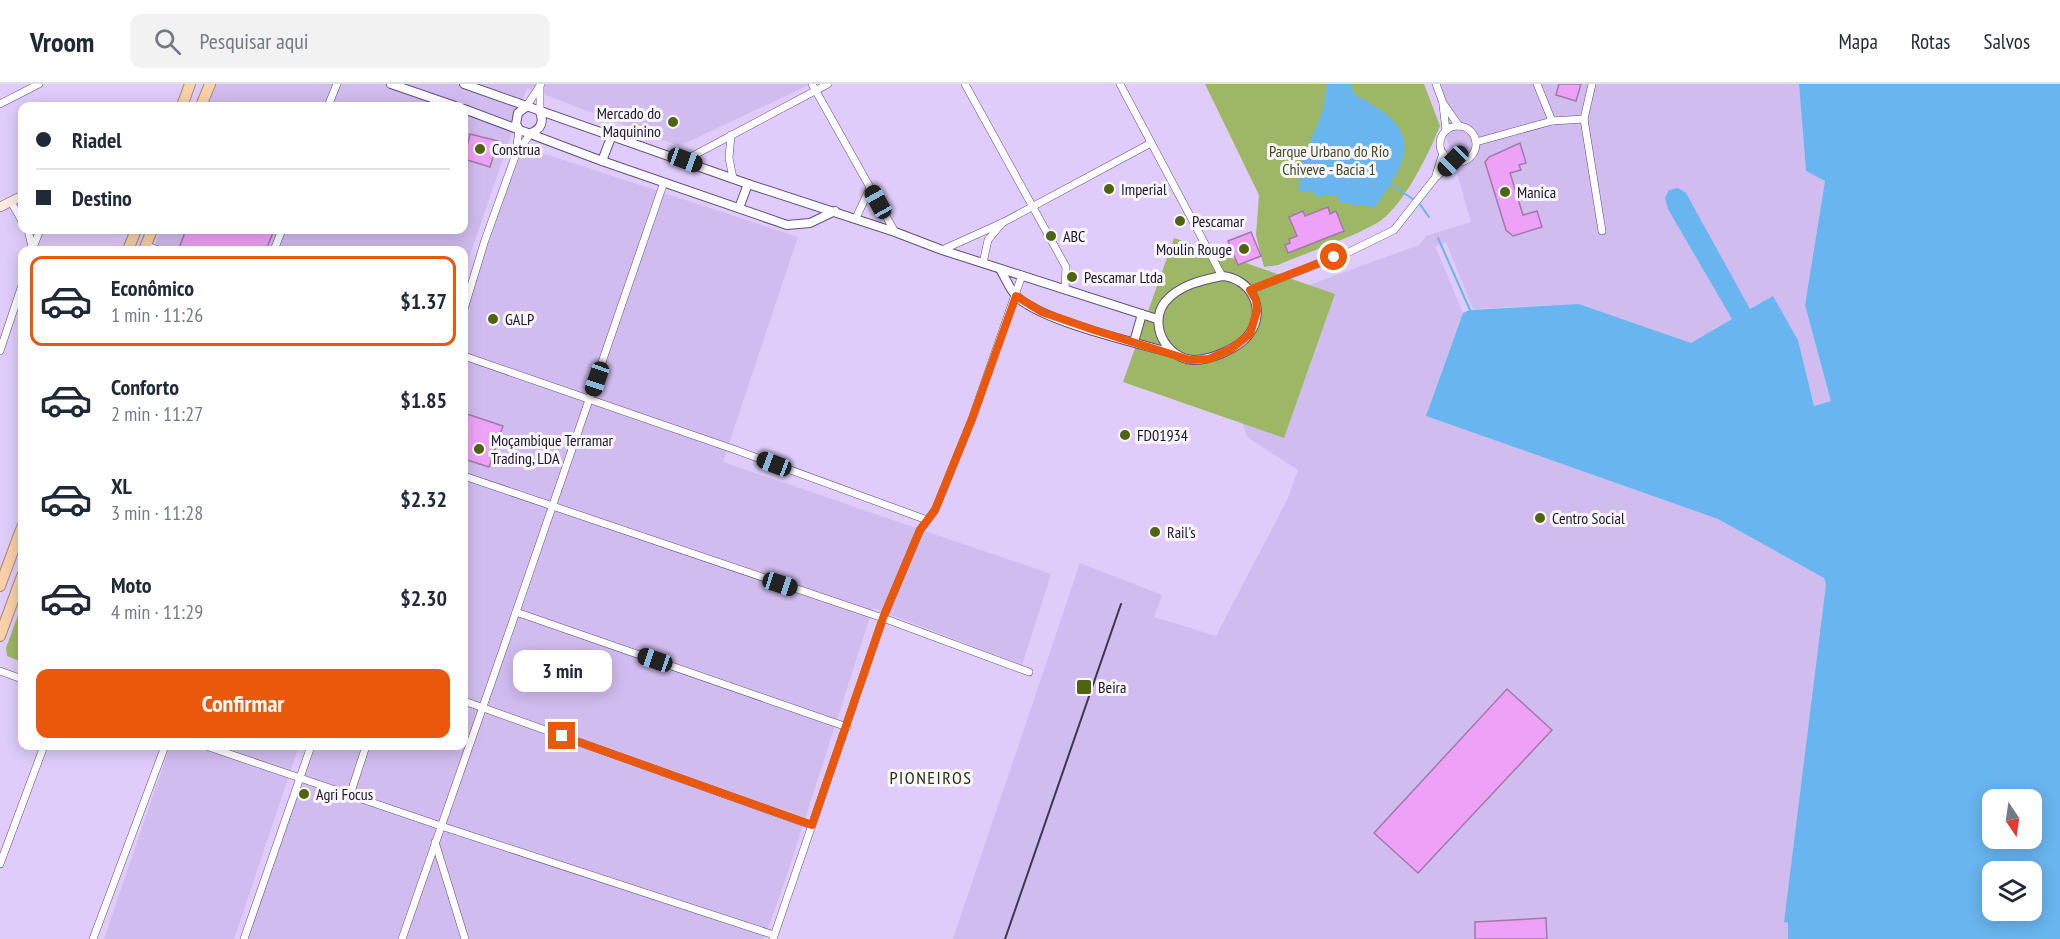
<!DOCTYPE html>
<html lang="pt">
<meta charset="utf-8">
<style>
body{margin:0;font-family:"PT Sans Narrow",sans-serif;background:#f2f2f3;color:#1f2937;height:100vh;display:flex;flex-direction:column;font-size:22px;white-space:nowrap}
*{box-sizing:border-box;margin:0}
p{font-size:20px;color:#747a83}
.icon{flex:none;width:33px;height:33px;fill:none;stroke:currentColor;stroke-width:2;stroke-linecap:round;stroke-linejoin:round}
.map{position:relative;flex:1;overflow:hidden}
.panel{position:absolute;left:18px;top:162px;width:450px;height:504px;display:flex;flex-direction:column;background:#fff;border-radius:12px;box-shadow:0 3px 15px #0003}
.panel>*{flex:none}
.banner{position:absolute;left:18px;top:18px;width:450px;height:132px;border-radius:12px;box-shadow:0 3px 15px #0003;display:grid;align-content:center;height:132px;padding:0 18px;background:#fff}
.needle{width:39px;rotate:167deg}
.controls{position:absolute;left:1982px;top:705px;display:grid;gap:12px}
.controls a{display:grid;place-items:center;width:60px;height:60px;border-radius:12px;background:#fff;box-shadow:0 3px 15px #0003;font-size:30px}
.end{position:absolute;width:27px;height:27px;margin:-14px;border:8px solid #ea580c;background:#fff;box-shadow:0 0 0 3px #fff}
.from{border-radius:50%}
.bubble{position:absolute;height:42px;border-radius:12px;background:#fff;box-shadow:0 3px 15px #0003;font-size:20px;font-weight:600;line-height:42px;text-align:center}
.car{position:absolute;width:18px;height:36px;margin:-18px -9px;border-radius:8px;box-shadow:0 0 4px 2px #0007;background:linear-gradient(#222 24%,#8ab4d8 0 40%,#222 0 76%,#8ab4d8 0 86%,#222 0)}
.banner b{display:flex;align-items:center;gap:21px;height:57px;font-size:22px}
.banner b+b{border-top:2px solid #e0e1e3}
.banner i{width:15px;height:15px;background:#1f2937}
ul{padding:10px 0 0;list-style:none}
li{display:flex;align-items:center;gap:18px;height:90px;margin:0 12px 9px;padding:0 6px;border:3px solid transparent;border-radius:12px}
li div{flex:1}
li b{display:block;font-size:22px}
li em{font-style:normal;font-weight:600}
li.selected{border-color:#ea580c}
li>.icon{width:54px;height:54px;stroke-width:1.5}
.button{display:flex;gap:12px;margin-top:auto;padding:12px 18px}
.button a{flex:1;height:69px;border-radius:12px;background:#ea580c;color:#fff;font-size:24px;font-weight:600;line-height:69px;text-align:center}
header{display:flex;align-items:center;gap:36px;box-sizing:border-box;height:84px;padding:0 30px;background:#fff;border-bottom:2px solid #e0e1e3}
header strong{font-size:28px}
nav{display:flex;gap:33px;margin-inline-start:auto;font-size:21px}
.search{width:420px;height:54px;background:#f2f2f3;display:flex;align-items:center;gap:15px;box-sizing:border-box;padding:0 21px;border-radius:12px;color:#747a83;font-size:22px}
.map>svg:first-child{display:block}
.built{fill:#d1bcef}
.green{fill:#9eb766}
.water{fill:#69b5ef;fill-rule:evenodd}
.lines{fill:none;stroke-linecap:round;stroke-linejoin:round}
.stream{stroke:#69b5ef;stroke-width:2}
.building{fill:#eea2f7;stroke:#a379a8;stroke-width:1.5}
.minor-casing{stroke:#624c7f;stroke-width:8}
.tertiary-casing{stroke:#624c7f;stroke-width:10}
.secondary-casing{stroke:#624c7f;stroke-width:10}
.trunk-casing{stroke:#ab8770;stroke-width:12}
.minor{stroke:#fff;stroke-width:7}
.tertiary{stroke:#fff;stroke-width:8}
.secondary{stroke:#fdeddf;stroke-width:9}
.trunk{stroke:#f8d0aa;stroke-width:10}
.rail{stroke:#3f354e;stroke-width:2}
.route{stroke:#ea580c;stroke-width:8}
.poi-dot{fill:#4f640f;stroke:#f8f5fb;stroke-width:2}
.labels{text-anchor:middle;stroke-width:6;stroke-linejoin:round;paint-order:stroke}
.poi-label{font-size:16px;fill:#1e152a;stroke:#f8f5fb;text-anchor:start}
.park-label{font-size:16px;fill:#3d4b1e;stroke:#f8f5fb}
.neighbourhood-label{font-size:18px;letter-spacing:1.5px;fill:#27310b;stroke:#f8f5fb}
</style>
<header>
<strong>Vroom</strong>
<div class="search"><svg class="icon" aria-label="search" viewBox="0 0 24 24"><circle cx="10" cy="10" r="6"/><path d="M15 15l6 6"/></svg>Pesquisar aqui</div>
<nav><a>Mapa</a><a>Rotas</a><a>Salvos</a></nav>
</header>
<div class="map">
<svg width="2060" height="855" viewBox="0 0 2060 855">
<rect width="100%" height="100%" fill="#dfccfb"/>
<g class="built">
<path d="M213,0h598l-132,62 -152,-58 -63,185v-23h-311l8,-20h303v-124h-259z"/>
<path d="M1433,0h366l7,87 19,10 -20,124 27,96 -18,5 -16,-66 -25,-44 -82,47 -112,-39 -106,5 -27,-67 -11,4 28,67 -37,103 292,103 106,59 2,6 -42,338h4v17h-835l127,-376 82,32 -8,22 62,19 72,-138 10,-28 -51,-33 -6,-18 29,-120 149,-54 7,-9 45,-14 -27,-93 2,-13z"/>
<path d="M521,62l277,91 -75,225 328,112 -29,91 -149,-57 -89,276 -20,55h-518l67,-193h151v-433z"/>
<path d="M170,662h19l28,8 4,-8h78l-65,193h-130z"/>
</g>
<g class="green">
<path d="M1205,0h219l16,42c-11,27 -37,82 -63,97 -28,16 -69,29 -99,42l-14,2 -8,-32 3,-40z"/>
<path d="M1174,154l161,56 -51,144 -161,-56z"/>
<path d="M22,520v58l-15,-6 -1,-8z"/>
</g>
<g class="water">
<path d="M1327,0h24l4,11c65,33 60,57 20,112l-35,-4 -4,-8 -20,2 -3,-6h-14l2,-27 22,-54z"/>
<path d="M1799,0h261v855h-272v-16l-4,-1 42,-338 -2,-6 -106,-59 -292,-103 37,-103 7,-3 109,-6 112,39 41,-24 -64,-110 -3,-11 4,-8 9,-2 8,5 64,116 23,-13 25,44 16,66 17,-5 -26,-96 20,-124 -19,-10zM1992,716h39v38h-39zM1992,788h39v38h-39z"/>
</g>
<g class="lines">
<g class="stream">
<path d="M1390,100l29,19 10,14"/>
<path d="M1438,154l32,72"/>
</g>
</g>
<g class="building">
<path d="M1559,0h22l-5,17 -20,-6z"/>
<path d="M470,50l28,7 -8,26 -26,-8z"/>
<path d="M1520,59l6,20 -7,2 2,5 -11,3 13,42 14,-4 5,16 -29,9 -7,-6 -21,-68 4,-5z"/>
<path d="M1328,123l2,7 6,-3 8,20 -56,22 -3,-8 5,-2 -1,-4 8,-3 -8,-19 14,-6 2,5z"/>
<path d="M186,146h88l-8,20h-40l-10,-3 -1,3h-28l-8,-2z"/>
<path d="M1251,148l10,24 -23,9 -10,-24z"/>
<path d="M464,329l39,13 -14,41 -25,-8z"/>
<path d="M1507,605l45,41 -134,143 -44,-40z"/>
<path d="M1546,834l1,21h-72v-17z"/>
</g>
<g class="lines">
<defs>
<g id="minor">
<path d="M812,0l83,148"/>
<path d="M965,0l101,183 -1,22"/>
<path d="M1120,0l102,192"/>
<path d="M1436,0l7,19 16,23"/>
<path d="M1537,0l15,37"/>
<path d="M1592,0l-8,35 18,112"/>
<path d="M0,20l39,-20"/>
<path d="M1443,21l3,25"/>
<path d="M328,22l9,-22"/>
<path d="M526,23l15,-23"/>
<path d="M540,28v-24"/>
<circle cx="1458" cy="60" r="18"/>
<path d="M731,51l-2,23 4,20"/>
<path d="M1476,58l76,-21 32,-2"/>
<path d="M518,67l13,-18"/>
<path d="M685,76l143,-76"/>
<path d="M1436,91l7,-22"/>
<path d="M11,118l11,19"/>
<path d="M856,134l14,-30"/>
<path d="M28,146l4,17"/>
<path d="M146,162l13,4"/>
<path d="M32,166l8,-20"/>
<path d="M274,166l8,-20"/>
<path d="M942,166l60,-27 149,-80"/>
<path d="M983,179l5,-23 14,-17"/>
<path d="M1250,206l99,-38 45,-22 41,-52 18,-17"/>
<path d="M464,225l21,-69 31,-86 3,-25"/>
<path d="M0,267l22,-66"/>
<path d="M464,272l269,93 194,71"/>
<path d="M464,392l419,142 146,54"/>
<path d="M516,528l148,-430"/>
<path d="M0,587l22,8"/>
<path d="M464,617l347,124"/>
<path d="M206,662l235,80 333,109"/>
<path d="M350,711l16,-49"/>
<path d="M435,758l30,97"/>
<path d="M0,780l44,-118"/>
<path d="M93,855l72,-193"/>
<path d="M244,855l67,-193"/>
<path d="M402,855l114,-327 331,115"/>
<path d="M773,855l110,-321 37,-88 15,-20 37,-91 50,-144"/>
</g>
<g id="tertiary">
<path d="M391,0l64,22"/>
<path d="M464,0l284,100 147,48 47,18 215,69"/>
<path d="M464,25l138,52 185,64 23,-2 25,-12"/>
<path d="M519,45l-3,-5 2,-11 8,-6"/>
<path d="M531,49c10,-4 13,-11 9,-21"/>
<path d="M602,77l10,-26"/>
<path d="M739,124l9,-24"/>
<path d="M1000,185c5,8 10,21 17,28 28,25 116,45 155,56"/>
<path d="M1222,192c28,2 45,32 28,57 -10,15 -39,27 -56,27 -28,-1 -46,-36 -29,-58 14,-17 37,-22 57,-26z"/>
<path d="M1134,258l8,-28"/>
</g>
<path id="secondary" d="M0,123l22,-11"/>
<g id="trunk">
<path d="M182,22l8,-22"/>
<path d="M201,22l9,-22"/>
<path d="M128,166l8,-20"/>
<path d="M144,166l8,-20"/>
<path d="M0,502l22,-59"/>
<path d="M0,552l22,-60"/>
</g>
</defs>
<use href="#minor" class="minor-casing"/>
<use href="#tertiary" class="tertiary-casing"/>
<use href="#secondary" class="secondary-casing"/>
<use href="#trunk" class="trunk-casing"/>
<use href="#minor" class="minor"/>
<use href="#tertiary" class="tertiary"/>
<use href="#secondary" class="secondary"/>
<use href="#trunk" class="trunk"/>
<path class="rail" d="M1005,855l116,-335"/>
</g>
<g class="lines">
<path class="route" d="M562,652l250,89 71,-207 37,-88 15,-20 37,-91 44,-123 26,16 52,18 96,30 19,-1 22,-10 19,-15 7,-23 -1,-11 -6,-10 84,-33"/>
</g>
<g class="poi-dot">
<circle cx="673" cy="38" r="6"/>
<circle cx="480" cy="65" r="6"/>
<circle cx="1109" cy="105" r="6"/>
<circle cx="1505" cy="108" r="6"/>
<circle cx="1180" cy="137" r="6"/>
<circle cx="1051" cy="152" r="6"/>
<circle cx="1244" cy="165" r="6"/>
<circle cx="1072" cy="193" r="6"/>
<circle cx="493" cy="235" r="6"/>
<circle cx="1125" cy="351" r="6"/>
<circle cx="479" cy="365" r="6"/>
<circle cx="1540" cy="434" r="6"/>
<circle cx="1155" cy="448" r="6"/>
<rect x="1076" y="595" width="16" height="16" rx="3"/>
<circle cx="304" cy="710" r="6"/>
</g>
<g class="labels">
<g class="poi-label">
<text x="661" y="35" text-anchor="end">Mercado do<tspan x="661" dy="18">Maquinino</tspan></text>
<text x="492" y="71">Construa</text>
<text x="1121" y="111">Imperial</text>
<text x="1517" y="114">Manica</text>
<text x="1192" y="143">Pescamar</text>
<text x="1063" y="158">ABC</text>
<text x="1232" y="171" text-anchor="end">Moulin Rouge</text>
<text x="1084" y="199">Pescamar Ltda</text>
<text x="505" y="241">GALP</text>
<text x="1137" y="357">FD01934</text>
<text x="491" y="362">Moçambique Terramar<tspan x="491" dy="18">Trading, LDA</tspan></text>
<text x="1552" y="440">Centro Social</text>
<text x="1167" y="454">Rail's</text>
<text x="1098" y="609">Beira</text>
<text x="316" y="716">Agri Focus</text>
</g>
<g class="park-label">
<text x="1329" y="73">Parque Urbano do Rio<tspan x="1329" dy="18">Chiveve - Bacia 1</tspan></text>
</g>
<g class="neighbourhood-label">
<text x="931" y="700">PIONEIROS</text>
</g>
</g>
</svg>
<div class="controls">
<a><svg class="needle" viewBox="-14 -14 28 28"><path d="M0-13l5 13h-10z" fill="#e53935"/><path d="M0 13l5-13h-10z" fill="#747a83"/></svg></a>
<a><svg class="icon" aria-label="layers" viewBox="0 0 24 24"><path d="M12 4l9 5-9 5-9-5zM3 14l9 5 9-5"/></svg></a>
</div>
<i class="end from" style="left:1334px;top:173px"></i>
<i class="end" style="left:562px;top:652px"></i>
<div class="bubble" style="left:513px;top:566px;width:99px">3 min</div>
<i class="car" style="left:685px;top:76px;rotate:110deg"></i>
<i class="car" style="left:1453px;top:77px;rotate:225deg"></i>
<i class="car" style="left:878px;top:118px;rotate:331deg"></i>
<i class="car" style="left:597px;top:295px;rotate:199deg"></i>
<i class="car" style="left:774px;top:380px;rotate:291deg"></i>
<i class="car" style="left:780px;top:500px;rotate:108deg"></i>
<i class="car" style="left:655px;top:576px;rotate:289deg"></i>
<div class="banner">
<b><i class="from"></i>Riadel</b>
<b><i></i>Destino</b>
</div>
<section class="panel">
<ul>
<li class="selected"><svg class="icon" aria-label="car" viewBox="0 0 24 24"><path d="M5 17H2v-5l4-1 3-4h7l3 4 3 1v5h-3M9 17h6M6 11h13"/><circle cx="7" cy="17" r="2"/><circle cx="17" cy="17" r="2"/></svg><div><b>Econômico</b><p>1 min · 11:26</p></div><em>$1.37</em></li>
<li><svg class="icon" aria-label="car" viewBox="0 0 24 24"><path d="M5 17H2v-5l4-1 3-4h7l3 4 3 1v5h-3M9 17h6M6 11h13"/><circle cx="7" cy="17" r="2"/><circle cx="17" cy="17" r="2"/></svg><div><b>Conforto</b><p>2 min · 11:27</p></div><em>$1.85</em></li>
<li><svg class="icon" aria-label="car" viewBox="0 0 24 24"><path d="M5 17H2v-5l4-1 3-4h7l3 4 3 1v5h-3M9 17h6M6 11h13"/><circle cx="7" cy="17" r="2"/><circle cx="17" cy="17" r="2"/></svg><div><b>XL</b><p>3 min · 11:28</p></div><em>$2.32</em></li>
<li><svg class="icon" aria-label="car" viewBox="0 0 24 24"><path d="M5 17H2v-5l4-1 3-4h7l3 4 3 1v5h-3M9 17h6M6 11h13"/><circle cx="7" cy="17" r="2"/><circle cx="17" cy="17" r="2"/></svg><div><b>Moto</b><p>4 min · 11:29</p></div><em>$2.30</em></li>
</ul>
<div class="button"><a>Confirmar</a></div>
</section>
</div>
